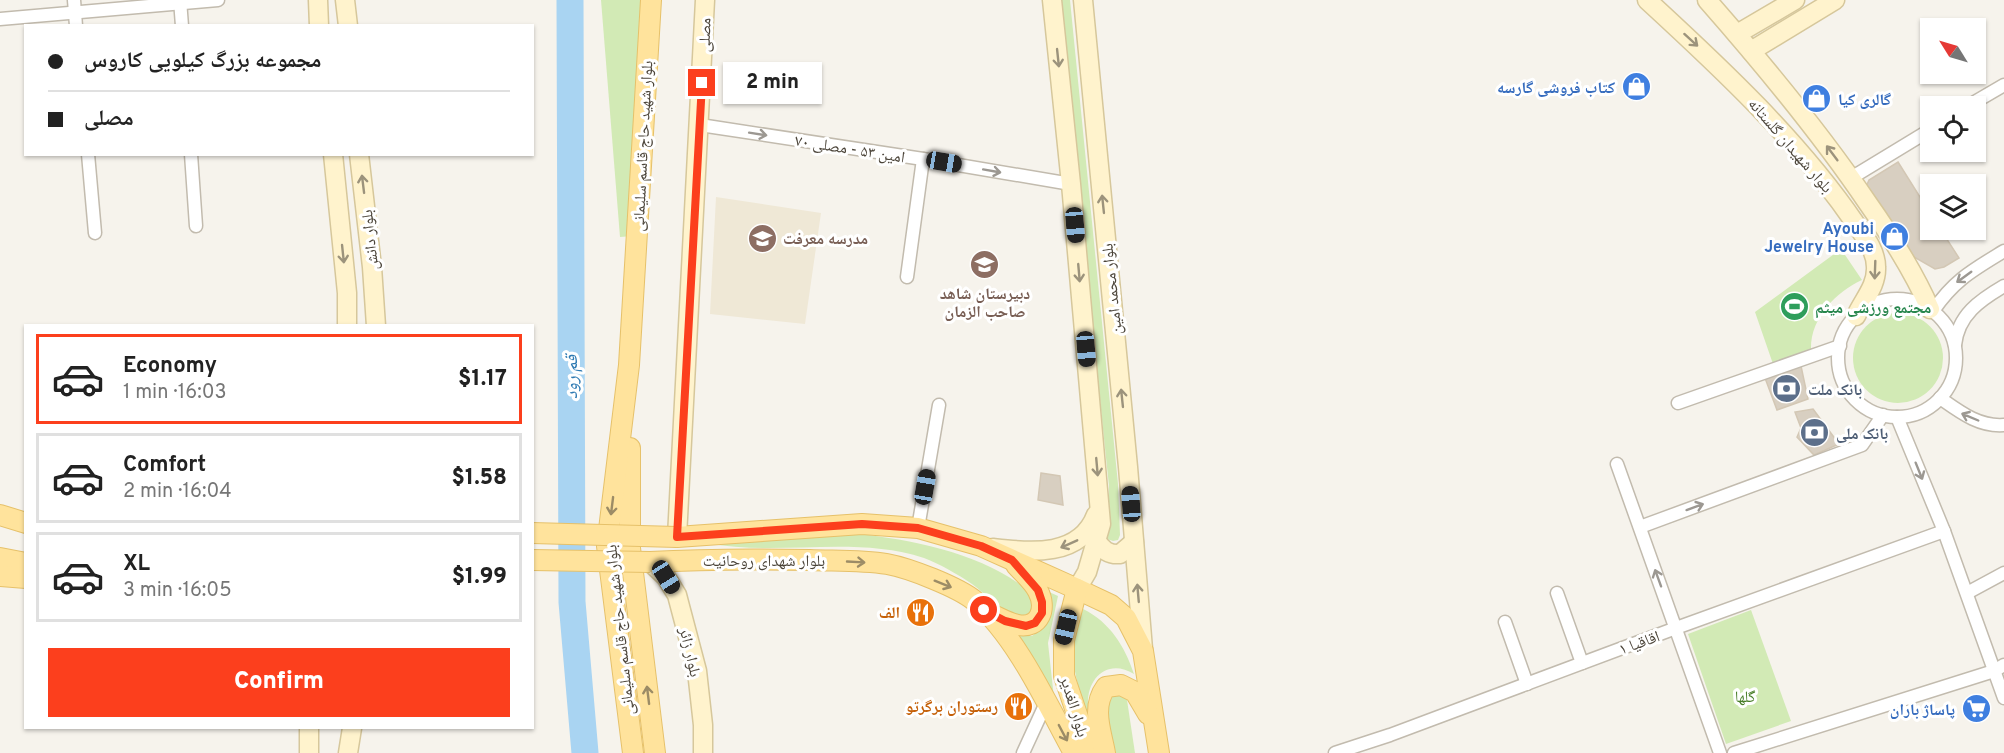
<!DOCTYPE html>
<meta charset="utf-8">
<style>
body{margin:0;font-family:Overpass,"Noto Naskh Arabic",sans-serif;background:#f6f6f6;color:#222;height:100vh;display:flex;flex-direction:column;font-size:22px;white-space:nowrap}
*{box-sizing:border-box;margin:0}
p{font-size:20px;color:#767676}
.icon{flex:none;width:33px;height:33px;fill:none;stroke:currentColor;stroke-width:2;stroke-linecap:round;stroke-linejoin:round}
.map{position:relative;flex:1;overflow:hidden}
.sheet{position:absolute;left:24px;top:324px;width:510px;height:405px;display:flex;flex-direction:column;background:#fff;border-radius:0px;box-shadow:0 2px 4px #0004}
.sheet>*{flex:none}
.hud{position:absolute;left:24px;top:24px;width:510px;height:132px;border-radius:0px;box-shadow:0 2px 4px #0004;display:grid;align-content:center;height:132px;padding:0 24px;background:#fff}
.needle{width:39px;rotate:307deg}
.controls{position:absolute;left:1920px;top:18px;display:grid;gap:12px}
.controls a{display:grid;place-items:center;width:66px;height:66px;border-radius:0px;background:#fff;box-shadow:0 2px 4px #0004;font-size:30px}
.end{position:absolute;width:27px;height:27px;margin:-14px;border:8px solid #fc3f1d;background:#fff;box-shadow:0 0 0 3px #fff}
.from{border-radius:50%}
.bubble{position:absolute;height:42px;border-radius:0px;background:#fff;box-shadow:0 2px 4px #0004;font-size:20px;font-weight:800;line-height:42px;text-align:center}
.car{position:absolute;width:18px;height:36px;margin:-18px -9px;border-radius:8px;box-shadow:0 0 4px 2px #0007;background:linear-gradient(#222 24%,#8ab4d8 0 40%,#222 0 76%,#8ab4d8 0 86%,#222 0)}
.hud b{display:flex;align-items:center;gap:21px;height:57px;font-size:22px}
.hud b+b{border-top:2px solid #e0e0e0}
.hud i{width:15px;height:15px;background:#222}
ul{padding:10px 0 0;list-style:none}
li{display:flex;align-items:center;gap:18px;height:90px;margin:0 12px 9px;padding:0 12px;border:3px solid #e0e0e0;border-radius:0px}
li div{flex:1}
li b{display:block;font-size:22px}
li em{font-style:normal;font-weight:800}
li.on{border-color:#fc3f1d}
li>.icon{width:54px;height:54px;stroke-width:1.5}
.cta{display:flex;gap:12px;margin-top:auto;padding:12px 24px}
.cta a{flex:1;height:69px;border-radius:0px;background:#fc3f1d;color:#fff;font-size:24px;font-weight:800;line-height:69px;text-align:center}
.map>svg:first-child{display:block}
.education{fill:#efe8d6}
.green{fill:#d2eab5}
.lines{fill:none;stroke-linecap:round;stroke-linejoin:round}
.river{stroke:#a9d4f2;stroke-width:27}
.building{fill:#d8cfc1;stroke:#d3c7b4;stroke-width:1.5}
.street-casing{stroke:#c2bbae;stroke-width:15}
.secondary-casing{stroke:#d6c79b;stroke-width:21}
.primary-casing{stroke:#e6c16a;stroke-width:22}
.street{stroke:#fff;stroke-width:12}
.secondary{stroke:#fff3cd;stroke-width:18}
.primary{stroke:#ffe39c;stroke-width:20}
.primary-bridge-casing{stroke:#e6c16a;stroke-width:22;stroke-linecap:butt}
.primary-bridge{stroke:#ffe39c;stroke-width:20}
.oneway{stroke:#9c937c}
.oneway2{stroke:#9c9892}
.oneway3{stroke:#9c8c66}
.route{stroke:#fc3f1d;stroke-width:8}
.labels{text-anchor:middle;stroke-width:6;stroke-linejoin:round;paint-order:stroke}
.street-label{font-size:16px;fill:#4b4439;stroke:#fff}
.shop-label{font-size:16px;font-weight:bold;fill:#366cbe;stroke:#fff;text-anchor:end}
.education-label{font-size:16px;font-weight:bold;fill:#785e54;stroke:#fff;text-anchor:start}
.leisure-label{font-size:16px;font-weight:bold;fill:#27864d;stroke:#fff;text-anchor:start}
.service-label{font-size:16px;font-weight:bold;fill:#4e5e75;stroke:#fff;text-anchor:start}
.food-label{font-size:16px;font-weight:bold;fill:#c56008;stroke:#fff;text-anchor:end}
.park-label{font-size:16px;fill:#4a7f2a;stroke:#fff}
.water-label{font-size:18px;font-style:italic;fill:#2e7ab2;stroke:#fff}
</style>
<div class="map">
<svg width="2004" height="753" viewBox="0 0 2004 753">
<rect width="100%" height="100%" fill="#f6f3ec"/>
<path class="education" d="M716,197l105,16 -16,111 -95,-10z"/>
<g class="green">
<path d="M601,0h45l-13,236 -13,1z"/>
<path d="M1058,0h12l48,484 2,51 -2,5 -5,1 -6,-2 2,-53z"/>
<path d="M1841,249l21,31c-26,12 -52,38 -51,70l-38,14 -18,-52z"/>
<circle cx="1898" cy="358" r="45"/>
<path d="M860,534c54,6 134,22 173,62v9l-3,8c-5,2 -9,3 -13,2 -17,-4 -31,-21 -45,-31 -13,-9 -34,-21 -48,-26 -71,-23 -146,-1 -218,-15l113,-8z"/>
<path d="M1038,587l20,9 -10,47 6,55 -17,-34 -19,-30 14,2 10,-8z"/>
<path d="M1083,609c27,13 42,38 51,65 -25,-16 -47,3 -46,30 1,9 4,19 6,28 -16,-47 -31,-74 -11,-123z"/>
<path d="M1751,610l40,111 -65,23 -38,-110z"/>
<path d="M1116,692l7,3 4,5 8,53h-19l-9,-36v-19z"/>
</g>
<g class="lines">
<path class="river" d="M570,0l2,602 13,151"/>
</g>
<g class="building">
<path d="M1898,162l32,51v17h11l18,28 -15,9 -9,2 -21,-12 -48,-70 3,-7z"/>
<path d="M1801,366l7,33 -31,11 -12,-32z"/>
<path d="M1813,409l26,35 -25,11 -17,-18 4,-9 -6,-16z"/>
<path d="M1041,473l19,3 3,29 -25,-5z"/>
</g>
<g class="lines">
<defs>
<g id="street">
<path d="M74,0l2,26"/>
<path d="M180,0l2,26"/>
<path d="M0,19l218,-19"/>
<path d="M1968,106l36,-21"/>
<path d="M700,125l223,34 148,25"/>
<path d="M88,154l7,79"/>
<path d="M191,154l5,72"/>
<path d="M1851,178l79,-48"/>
<path d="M907,277l16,-118"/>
<circle cx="1897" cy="358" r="59"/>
<path d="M1933,311c21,-31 40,-41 71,-60"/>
<path d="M1955,345c3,-30 25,-45 49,-59"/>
<path d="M1940,398c20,14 39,29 64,27"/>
<path d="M1678,403l162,-57"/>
<path d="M1897,417l47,114 60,167"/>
<path d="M1617,464l103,289"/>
<path d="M1640,527l222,-82 21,-30"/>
<path d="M918,528l21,-123"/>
<path d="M1557,593l25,70"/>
<path d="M1967,593l37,-20"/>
<path d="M1505,622l22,62"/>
<path d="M1023,753l23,-50"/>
<path d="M1335,753l55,-18 286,-107 268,-97"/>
<path d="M1734,753l260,-82 10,-6"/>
</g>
<g id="secondary">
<path d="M318,0l1,26"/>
<path d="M345,0l3,26"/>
<path d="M1052,0l19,184 30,340 -14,48 -10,17"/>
<path d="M1083,0l45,467 15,182"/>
<path d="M1647,0c74,68 151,140 208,223 9,13 21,27 21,44 1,19 -13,33 -20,49"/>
<path d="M1707,0c57,65 112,131 160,202 24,34 46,68 63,107"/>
<path d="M1737,34l58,-34"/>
<path d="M1751,51l84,-51"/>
<path d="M333,154l14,139v33"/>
<path d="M359,154l13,113 4,59"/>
<path d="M677,537l28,-537"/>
<path d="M1096,540c6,10 13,15 24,14l14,-12"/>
<path d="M993,548c37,4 87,10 103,-33"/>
<path d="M650,562l16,15 11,18 20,76 6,54v28"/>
<path d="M309,728v25"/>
<path d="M348,753l4,-25"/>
</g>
<g id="primary">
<path d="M630,448v100l25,205"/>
<path d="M0,515l26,8"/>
<path d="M677,537l185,-13 56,4 63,18 96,43 34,16 15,13 17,33 16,102"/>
<path d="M0,558l26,5"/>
<path d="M650,562c54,-3 107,-3 160,-2 25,1 52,0 77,4 22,4 71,23 88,37 42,36 72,103 99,152"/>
<path d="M0,576l26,2"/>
<path d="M1077,589l-13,51v36l26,77"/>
<path d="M991,614c9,4 17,9 27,11 22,4 29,-17 20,-34 -5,-10 -15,-18 -22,-26"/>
<path d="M633,753l-26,-207 22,-181 22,-365"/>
<path d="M1105,753c-4,-22 -14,-46 1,-66l15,-2 14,7 13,22"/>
</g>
</defs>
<use href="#street" class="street-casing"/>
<use href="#secondary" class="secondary-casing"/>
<use href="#primary" class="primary-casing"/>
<use href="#street" class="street"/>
<use href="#secondary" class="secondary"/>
<use href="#primary" class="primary"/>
<defs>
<g id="primary-bridge">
<path d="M532,533l145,4"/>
<path d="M532,560l118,2"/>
</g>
</defs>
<use href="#primary-bridge" class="primary-bridge-casing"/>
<use href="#primary-bridge" class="primary-bridge"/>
</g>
<defs><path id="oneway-shaft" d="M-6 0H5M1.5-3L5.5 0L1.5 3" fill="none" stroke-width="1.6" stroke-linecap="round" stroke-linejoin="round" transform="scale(1.5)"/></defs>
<g class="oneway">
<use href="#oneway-shaft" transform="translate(1691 40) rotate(42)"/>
<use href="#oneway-shaft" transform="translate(1058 58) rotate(84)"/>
<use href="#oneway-shaft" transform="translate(1832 153) rotate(-127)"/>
<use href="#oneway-shaft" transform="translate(363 184) rotate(-97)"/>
<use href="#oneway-shaft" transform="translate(1103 204) rotate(-96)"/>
<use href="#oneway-shaft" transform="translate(343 254) rotate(84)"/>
<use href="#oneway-shaft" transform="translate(1875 270) rotate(92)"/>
<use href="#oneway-shaft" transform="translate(1079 273) rotate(85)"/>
<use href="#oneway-shaft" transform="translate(1122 398) rotate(-96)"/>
<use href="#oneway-shaft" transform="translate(1097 467) rotate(85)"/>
<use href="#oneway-shaft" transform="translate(1069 544) rotate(156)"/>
<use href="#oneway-shaft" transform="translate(1138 593) rotate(-95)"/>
</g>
<g class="oneway2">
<use href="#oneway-shaft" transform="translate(758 134) rotate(9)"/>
<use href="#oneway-shaft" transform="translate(992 171) rotate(10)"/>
<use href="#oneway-shaft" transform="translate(1964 277) rotate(144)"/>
<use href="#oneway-shaft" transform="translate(1970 417) rotate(-157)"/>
<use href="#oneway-shaft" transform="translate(1919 471) rotate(68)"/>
<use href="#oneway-shaft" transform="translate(1695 507) rotate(-20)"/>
<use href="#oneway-shaft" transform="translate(1658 578) rotate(-110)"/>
</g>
<g class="oneway3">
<use href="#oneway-shaft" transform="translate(612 506) rotate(97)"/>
<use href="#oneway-shaft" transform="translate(856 562) rotate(3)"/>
<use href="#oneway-shaft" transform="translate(943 584) rotate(22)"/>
<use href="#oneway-shaft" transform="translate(648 695) rotate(-97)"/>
<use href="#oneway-shaft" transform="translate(1063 733) rotate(62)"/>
</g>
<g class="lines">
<path class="route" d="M702,83l-25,454 185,-13 56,4 63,18 31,14 26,30 4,12v11l-7,10 -9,3 -21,-5 -21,-11"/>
</g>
<defs>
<symbol id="shop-disc" viewBox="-11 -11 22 22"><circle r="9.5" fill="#3f7fe0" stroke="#fff"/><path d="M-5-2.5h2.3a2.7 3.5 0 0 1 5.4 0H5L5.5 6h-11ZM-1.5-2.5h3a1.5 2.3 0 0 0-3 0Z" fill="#fff"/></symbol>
<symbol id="school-disc" viewBox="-11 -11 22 22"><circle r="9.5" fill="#8d6e63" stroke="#fff"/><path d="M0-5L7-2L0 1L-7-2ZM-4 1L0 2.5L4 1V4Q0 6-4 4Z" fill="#fff"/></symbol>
<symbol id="stadium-disc" viewBox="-11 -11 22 22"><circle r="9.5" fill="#2e9e5b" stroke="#fff"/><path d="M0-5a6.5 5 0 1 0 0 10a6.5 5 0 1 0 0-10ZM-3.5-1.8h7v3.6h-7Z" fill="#fff"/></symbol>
<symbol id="bank-disc" viewBox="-11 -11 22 22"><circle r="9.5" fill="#5c6f8a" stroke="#fff"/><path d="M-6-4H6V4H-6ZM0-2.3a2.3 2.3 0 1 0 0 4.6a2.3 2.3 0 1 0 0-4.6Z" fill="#fff"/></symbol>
<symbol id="restaurant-disc" viewBox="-11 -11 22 22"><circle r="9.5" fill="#e8710a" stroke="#fff"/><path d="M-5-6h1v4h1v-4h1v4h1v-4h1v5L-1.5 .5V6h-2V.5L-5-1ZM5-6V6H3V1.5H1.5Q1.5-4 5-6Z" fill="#fff"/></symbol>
<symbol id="supermarket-disc" viewBox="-11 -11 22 22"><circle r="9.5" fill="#3f7fe0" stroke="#fff"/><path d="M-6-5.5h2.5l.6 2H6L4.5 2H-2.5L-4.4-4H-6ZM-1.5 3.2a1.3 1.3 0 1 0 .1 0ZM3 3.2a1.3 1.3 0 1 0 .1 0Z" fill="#fff"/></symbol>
</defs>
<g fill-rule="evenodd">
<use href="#shop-disc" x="1620" y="70" width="33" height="33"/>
<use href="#shop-disc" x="1800" y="82" width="33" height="33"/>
<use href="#shop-disc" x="1878" y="220" width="33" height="33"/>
<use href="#school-disc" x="746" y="222" width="33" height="33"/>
<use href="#school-disc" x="968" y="248" width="33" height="33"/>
<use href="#stadium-disc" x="1778" y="290" width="33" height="33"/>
<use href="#bank-disc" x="1770" y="372" width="33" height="33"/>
<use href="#bank-disc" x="1798" y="416" width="33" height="33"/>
<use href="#restaurant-disc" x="904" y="596" width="33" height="33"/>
<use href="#restaurant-disc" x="1002" y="690" width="33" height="33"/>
<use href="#supermarket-disc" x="1960" y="692" width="33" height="33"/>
</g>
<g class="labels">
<g class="street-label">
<text transform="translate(704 35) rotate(-88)" y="6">مصلی</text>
<text transform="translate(1791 145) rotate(49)" y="6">بلوار شهیدان گلستانه</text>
<text transform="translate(642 146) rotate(-87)" y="6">بلوار شهید حاج قاسم سلیمانی</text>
<text transform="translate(850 148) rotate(9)" y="6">امین ۵۳ - مصلی ۷۰</text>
<text transform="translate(369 240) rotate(-96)" y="6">بلوار دانش</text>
<text transform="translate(1111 289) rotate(-96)" y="6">بلوار محمد امین</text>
<text x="764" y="566">بلوار شهدای روحانیت</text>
<text transform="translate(619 630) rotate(-96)" y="6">بلوار شهید حاج قاسم سلیمانی</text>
<text transform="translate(1639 642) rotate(-20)" y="6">اقاقیا ۱</text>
<text transform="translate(691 652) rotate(77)" y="6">بلوار زائر</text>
<text transform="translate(1075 706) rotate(73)" y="6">بلوار الغدیر</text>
</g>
<g class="shop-label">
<text x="1615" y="93">کتاب فروشی گارسه</text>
<text x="1838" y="105" text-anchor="start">گالری کیا</text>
<text x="1874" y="234">Ayoubi<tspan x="1874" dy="18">Jewelry House</tspan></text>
<text x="1955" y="715">پاساژ باران</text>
</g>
<g class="education-label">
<text x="783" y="244">مدرسه معرفت</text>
<text x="985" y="299" text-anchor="middle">دبیرستان شاهد<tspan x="985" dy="18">صاحب الزمان</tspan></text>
</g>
<g class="leisure-label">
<text x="1815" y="313">مجتمع ورزشی میثم</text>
</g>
<g class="service-label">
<text x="1808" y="395">بانک ملت</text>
<text x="1836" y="439">بانک ملی</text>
</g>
<g class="food-label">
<text x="900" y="618">الف</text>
<text x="998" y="712">رستوران برگرتو</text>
</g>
<g class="park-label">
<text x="1745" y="702">گلها</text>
</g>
<g class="water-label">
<text transform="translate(571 377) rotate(-90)" y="6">قم رود</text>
</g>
</g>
</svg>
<div class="controls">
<a><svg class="needle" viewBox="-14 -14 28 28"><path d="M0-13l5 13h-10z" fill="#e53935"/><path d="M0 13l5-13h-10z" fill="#767676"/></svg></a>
<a><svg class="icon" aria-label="locate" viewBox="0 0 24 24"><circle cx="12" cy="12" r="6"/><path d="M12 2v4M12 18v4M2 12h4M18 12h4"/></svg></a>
<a><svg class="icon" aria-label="layers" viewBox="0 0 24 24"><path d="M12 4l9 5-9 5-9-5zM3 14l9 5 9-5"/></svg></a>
</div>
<i class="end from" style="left:984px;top:610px"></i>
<i class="end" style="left:702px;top:83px"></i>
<div class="bubble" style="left:723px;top:62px;width:99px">2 min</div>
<i class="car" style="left:944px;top:162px;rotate:100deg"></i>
<i class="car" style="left:1075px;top:225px;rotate:175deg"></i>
<i class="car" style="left:1086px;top:349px;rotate:175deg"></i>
<i class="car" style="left:925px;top:487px;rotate:10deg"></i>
<i class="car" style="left:1131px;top:504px;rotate:356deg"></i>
<i class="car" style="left:666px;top:577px;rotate:148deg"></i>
<i class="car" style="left:1066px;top:627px;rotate:193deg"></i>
<div class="hud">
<b><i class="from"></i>مجموعه بزرگ کیلویی کاروس</b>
<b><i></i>مصلی</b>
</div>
<section class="sheet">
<ul>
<li class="on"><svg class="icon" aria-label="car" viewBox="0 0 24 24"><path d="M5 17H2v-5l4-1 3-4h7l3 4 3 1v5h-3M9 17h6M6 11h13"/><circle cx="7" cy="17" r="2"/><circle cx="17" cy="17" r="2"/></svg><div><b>Economy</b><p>1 min · 16:03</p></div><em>$1.17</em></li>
<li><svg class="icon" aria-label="car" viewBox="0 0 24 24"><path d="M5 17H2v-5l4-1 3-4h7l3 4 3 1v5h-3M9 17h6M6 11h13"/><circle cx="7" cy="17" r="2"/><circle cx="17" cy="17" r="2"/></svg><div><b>Comfort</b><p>2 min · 16:04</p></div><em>$1.58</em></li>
<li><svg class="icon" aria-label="car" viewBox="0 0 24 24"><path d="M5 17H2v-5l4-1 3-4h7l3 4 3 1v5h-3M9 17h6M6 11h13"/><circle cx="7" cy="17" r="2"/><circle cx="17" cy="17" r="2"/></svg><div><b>XL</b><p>3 min · 16:05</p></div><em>$1.99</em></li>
</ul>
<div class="cta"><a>Confirm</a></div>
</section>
</div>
